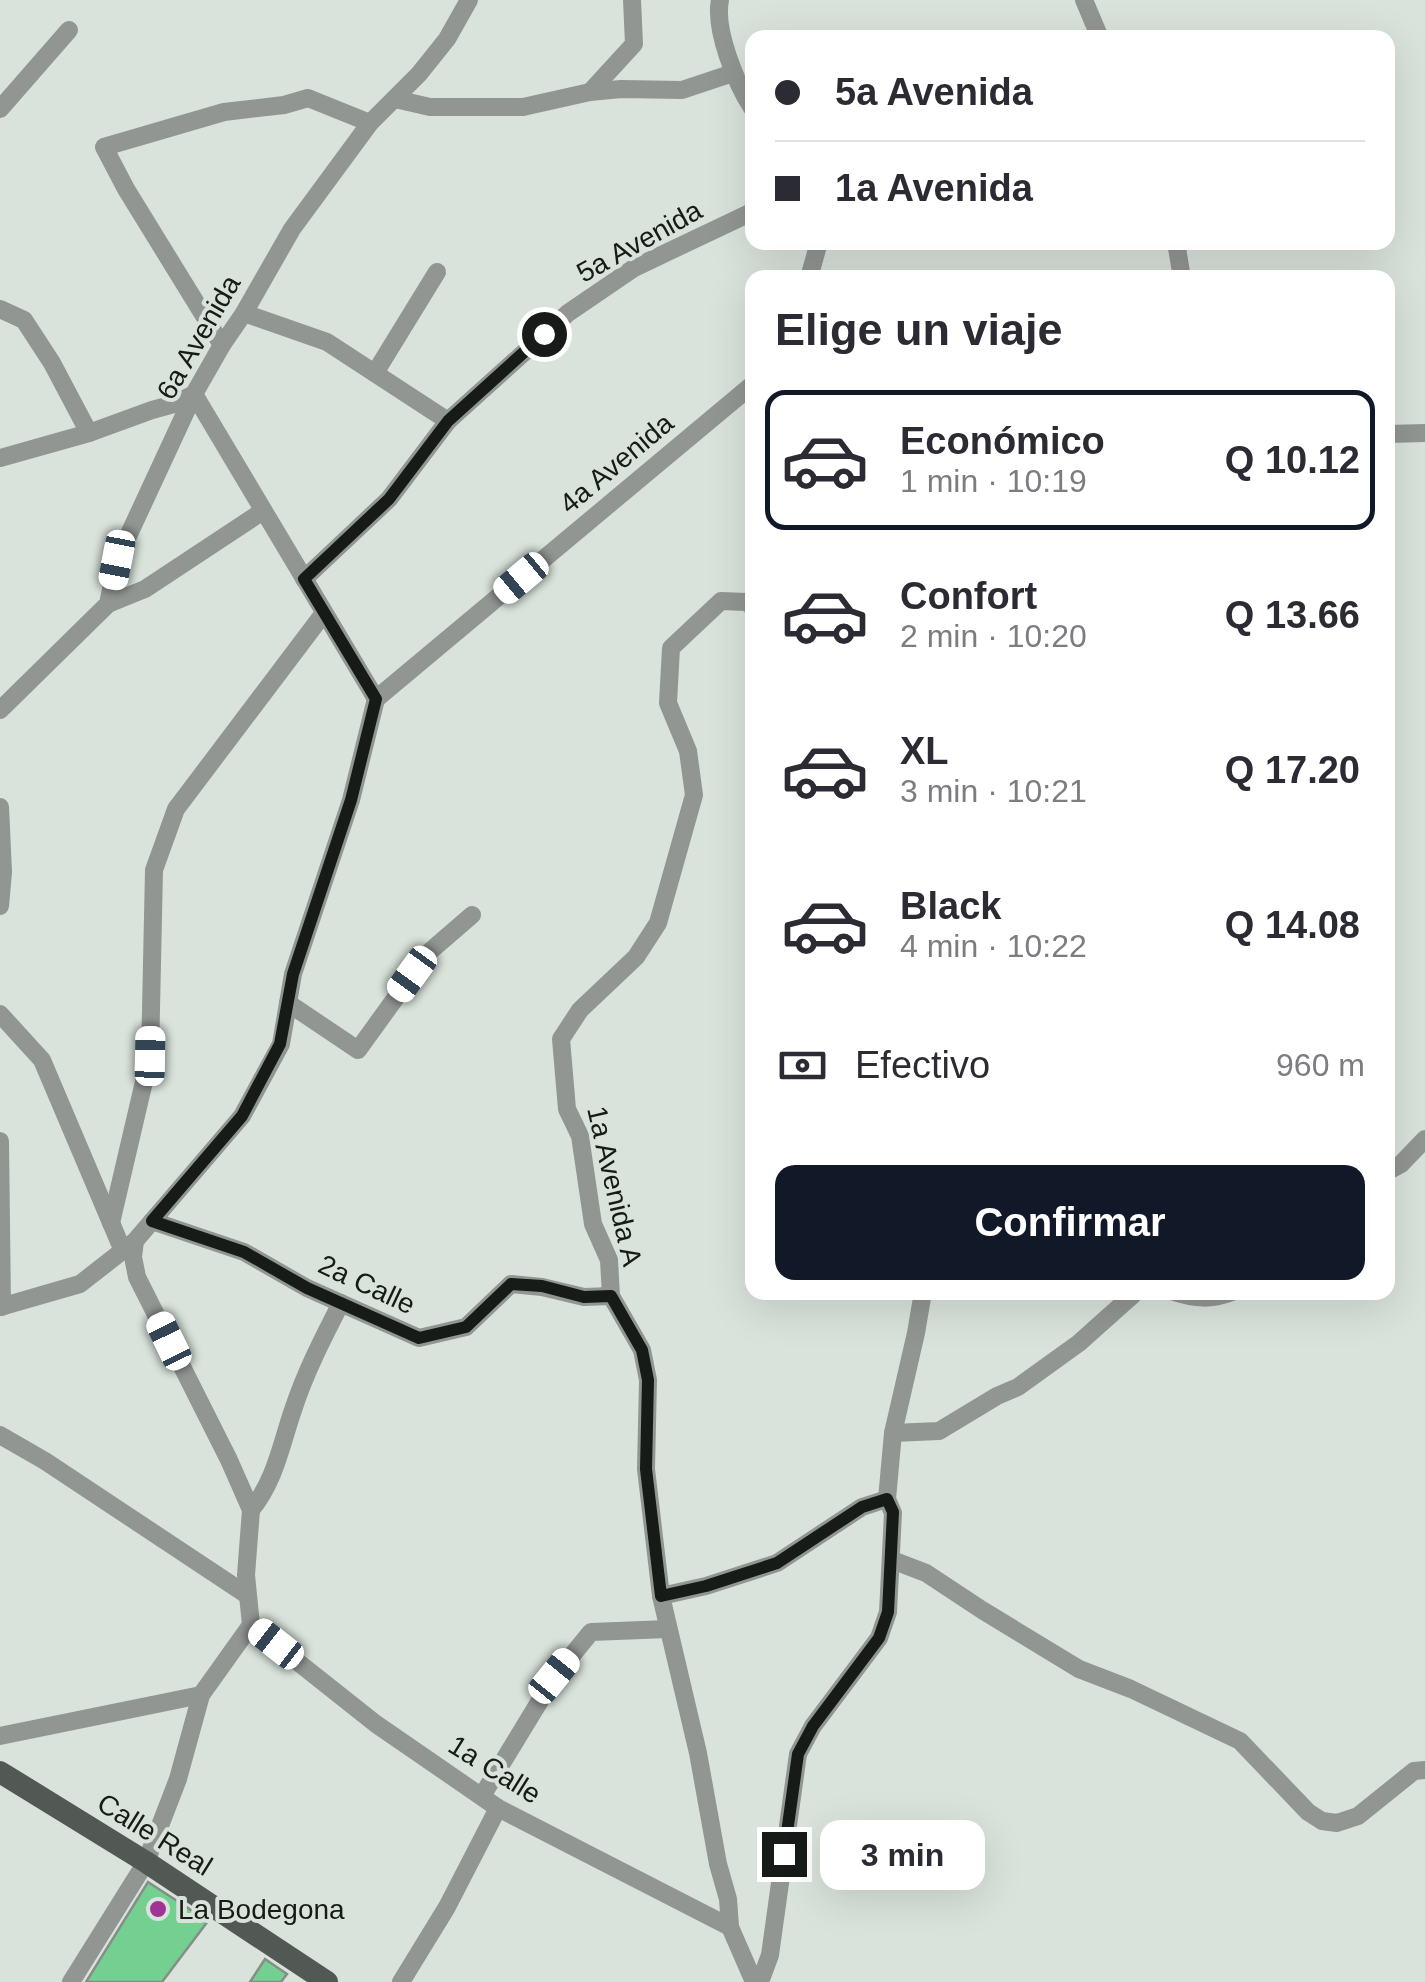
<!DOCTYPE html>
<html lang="es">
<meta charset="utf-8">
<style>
body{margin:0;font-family:Helvetica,sans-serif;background:#f2f2f3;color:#2b2b33;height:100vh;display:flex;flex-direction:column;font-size:38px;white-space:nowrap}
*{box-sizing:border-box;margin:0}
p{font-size:32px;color:#7c7c81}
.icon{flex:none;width:55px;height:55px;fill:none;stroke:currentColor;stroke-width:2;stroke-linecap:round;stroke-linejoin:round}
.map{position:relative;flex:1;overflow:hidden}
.sheet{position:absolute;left:745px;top:270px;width:650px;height:1030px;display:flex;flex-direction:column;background:#fff;border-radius:20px;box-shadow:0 10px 40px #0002}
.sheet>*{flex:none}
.banner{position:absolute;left:745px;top:30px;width:650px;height:220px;border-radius:20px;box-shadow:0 10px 40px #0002;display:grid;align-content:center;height:220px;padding:0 30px;background:#fff}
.end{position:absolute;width:45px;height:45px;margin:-22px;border:12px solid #171b18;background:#fff;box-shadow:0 0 0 5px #fff}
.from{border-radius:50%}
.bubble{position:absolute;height:70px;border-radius:20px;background:#fff;box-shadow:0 10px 40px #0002;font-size:32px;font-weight:600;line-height:70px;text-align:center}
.car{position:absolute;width:30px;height:60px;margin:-30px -15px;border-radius:12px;box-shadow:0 0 8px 2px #0007;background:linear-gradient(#fff 24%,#345 0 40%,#fff 0 76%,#345 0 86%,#fff 0)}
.banner b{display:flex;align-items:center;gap:35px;height:95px;font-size:38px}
.banner b+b{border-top:2px solid #e1e1e2}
.banner i{width:25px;height:25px;background:#2b2b33}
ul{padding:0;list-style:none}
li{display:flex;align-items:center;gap:30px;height:140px;margin:0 20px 15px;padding:0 10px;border:5px solid transparent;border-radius:20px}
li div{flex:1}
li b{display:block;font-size:38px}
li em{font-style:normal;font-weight:600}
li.current{border-color:#111827}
li>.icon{width:90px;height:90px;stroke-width:1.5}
h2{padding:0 30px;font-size:45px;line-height:120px}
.pay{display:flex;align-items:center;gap:25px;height:110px;padding:0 30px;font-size:38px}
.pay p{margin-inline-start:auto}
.button{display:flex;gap:20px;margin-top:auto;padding:20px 30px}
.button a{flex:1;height:115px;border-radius:20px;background:#111827;color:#fff;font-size:40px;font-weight:600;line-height:115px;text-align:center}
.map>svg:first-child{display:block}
.building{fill:#73d090;stroke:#858e87;stroke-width:2.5}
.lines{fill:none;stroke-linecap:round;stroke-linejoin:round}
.minor{stroke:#929693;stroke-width:18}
.major{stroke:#525954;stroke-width:22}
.route{stroke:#171b18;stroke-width:12}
.poi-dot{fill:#a03494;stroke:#d9e3db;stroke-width:4}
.labels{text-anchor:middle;stroke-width:8;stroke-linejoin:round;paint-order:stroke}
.street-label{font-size:28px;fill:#171b18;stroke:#d9e3db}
.poi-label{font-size:28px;fill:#171b18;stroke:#d9e3db;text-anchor:start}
</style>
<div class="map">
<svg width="1425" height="1982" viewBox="0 0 1425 1982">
<rect width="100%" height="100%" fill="#d9e3db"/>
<g class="building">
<path d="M148,1882l60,39 -46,61h-76z"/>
<path d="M265,1959l22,15 -6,8h-31z"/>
</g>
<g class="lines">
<g class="minor">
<path d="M720,0c-6,30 16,83 32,108"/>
<path d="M1084,0l16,38"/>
<path d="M590,92l44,-48 -2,-44"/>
<path d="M395,99l35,8h93l67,-15 31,-3 61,1 51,-17"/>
<path d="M0,109l69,-79"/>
<path d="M1176,242l6,36"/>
<path d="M809,278l10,-36"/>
<path d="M0,309l24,11 28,43 37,70"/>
<path d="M244,313l83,29 121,79"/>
<path d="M222,345l-96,-156 -22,-42 120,-35 60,-7 24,-7 62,25"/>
<path d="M375,373l62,-101"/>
<path d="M194,394l182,305"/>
<path d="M1388,434l37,-1"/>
<path d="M0,458l89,-25 63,-23 22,-6 20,-10"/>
<path d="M304,579l85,-80 59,-78 120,-108 66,-45 118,-56"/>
<path d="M108,604l37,-15 118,-78"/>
<path d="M752,606l-6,-4 -25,-1 -50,47 -3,55 20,48 6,44 -36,128 -22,34 -56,53 -19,29 6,70 13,27 13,88 16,36 2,36 31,54 6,30 -2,89 15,127 37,157 20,111 10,35 2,28 24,55"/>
<path d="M376,699l376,-314"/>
<path d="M0,710l108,-106 9,-44 77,-166 28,-49 22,-32 48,-84 78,-106 49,-49 28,-35 22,-39"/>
<path d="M0,807l3,65 -3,34"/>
<path d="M288,1003l70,47 70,-97 44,-38"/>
<path d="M0,1014l42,46 81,191"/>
<path d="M0,1141l2,166"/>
<path d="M1388,1171l13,-7 24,-25"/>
<path d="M152,1221l92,31 63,36 112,50 47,-11 45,-43 31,3 42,10 27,-1"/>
<path d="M111,1223l39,-167 4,-186 22,-61 148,-196"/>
<path d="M135,1241l-2,16 4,20 92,183 22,50 -5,65 5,50"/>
<path d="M1174,1292c22,7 36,8 58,0"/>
<path d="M0,1307l80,-23 55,-43 107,-125 39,-72 12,-70 58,-174 25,-101"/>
<path d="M893,1433l46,-2 58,-35 21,-9 61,-44 57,-51"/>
<path d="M0,1435l45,26 202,134"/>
<path d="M251,1510c24,-29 30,-65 42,-100 12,-37 30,-72 48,-107"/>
<path d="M892,1560l34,13 56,37 97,59 52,20 109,52 68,71 14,9 15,2 21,-7 56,-45 11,-1"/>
<path d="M661,1596l45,-10 71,-23 85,-56 25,-8"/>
<path d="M251,1625l125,99 122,84 232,119"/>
<path d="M0,1736l201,-41"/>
<path d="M482,1796l73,-120 36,-44 77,-3"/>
<path d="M71,1982l75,-120 32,-83 23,-84 50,-70"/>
<path d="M401,1982l46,-75 51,-99"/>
<path d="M760,1982l10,-27 28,-201 15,-28 66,-88 9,-26 5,-99 -6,-14 6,-66 23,-100 7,-41"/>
</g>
<path class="major" d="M0,1772l146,90 181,120"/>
</g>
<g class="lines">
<path class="route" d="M544,334l-96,87 -59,78 -85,80 72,120 -25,101 -58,174 -13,70 -38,72 -90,105 92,31 63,36 112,50 47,-11 45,-43 31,2 42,11 27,-1 31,54 6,30 -2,89 15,127 45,-10 71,-23 85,-56 25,-8 6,13 -5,100 -9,26 -66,88 -15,28 -14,100"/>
</g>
<circle class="poi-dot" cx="158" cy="1909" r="10"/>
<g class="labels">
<g class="street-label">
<text transform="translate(639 241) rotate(-29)" y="10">5a Avenida</text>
<text transform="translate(198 337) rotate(-60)" y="10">6a Avenida</text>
<text transform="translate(616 463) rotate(-40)" y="10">4a Avenida</text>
<text transform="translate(615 1186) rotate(77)" y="10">1a Avenida A</text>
<text transform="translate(367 1284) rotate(25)" y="10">2a Calle</text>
<text transform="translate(495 1769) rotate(32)" y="10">1a Calle</text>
<text transform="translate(155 1834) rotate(32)" y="10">Calle Real</text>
</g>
<g class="poi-label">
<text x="178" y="1919">La Bodegona</text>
</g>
</g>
</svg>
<i class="end from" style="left:544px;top:334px"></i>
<i class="end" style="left:784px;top:1854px"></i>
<div class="bubble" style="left:820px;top:1820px;width:165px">3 min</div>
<i class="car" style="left:117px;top:560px;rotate:191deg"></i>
<i class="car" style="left:521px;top:578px;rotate:230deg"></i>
<i class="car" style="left:412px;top:974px;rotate:216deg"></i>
<i class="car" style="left:150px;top:1056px;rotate:1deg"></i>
<i class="car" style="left:169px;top:1341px;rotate:334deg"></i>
<i class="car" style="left:276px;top:1644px;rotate:308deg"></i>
<i class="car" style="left:554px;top:1676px;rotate:39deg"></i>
<div class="banner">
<b><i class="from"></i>5a Avenida</b>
<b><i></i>1a Avenida</b>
</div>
<section class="sheet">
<h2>Elige un viaje</h2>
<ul>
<li class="current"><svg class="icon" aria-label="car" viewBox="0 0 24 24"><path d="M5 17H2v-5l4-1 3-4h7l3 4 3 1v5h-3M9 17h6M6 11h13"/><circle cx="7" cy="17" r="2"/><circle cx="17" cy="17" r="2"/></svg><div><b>Económico</b><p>1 min · 10:19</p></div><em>Q 10.12</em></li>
<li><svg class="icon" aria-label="car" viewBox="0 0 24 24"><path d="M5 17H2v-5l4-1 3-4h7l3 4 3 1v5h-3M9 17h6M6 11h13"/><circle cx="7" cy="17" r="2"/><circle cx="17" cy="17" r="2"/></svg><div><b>Confort</b><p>2 min · 10:20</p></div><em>Q 13.66</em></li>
<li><svg class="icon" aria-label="car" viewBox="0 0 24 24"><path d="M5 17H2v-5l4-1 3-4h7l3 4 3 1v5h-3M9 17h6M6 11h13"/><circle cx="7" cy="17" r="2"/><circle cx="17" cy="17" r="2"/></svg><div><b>XL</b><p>3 min · 10:21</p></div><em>Q 17.20</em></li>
<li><svg class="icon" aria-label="car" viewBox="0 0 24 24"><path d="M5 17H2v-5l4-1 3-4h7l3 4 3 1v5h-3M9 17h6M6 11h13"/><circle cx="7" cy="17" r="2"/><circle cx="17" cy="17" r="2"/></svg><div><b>Black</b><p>4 min · 10:22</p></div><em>Q 14.08</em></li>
</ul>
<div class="pay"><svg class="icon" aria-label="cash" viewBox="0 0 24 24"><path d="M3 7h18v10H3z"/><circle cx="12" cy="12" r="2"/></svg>Efectivo<p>960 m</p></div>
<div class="button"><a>Confirmar</a></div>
</section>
</div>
